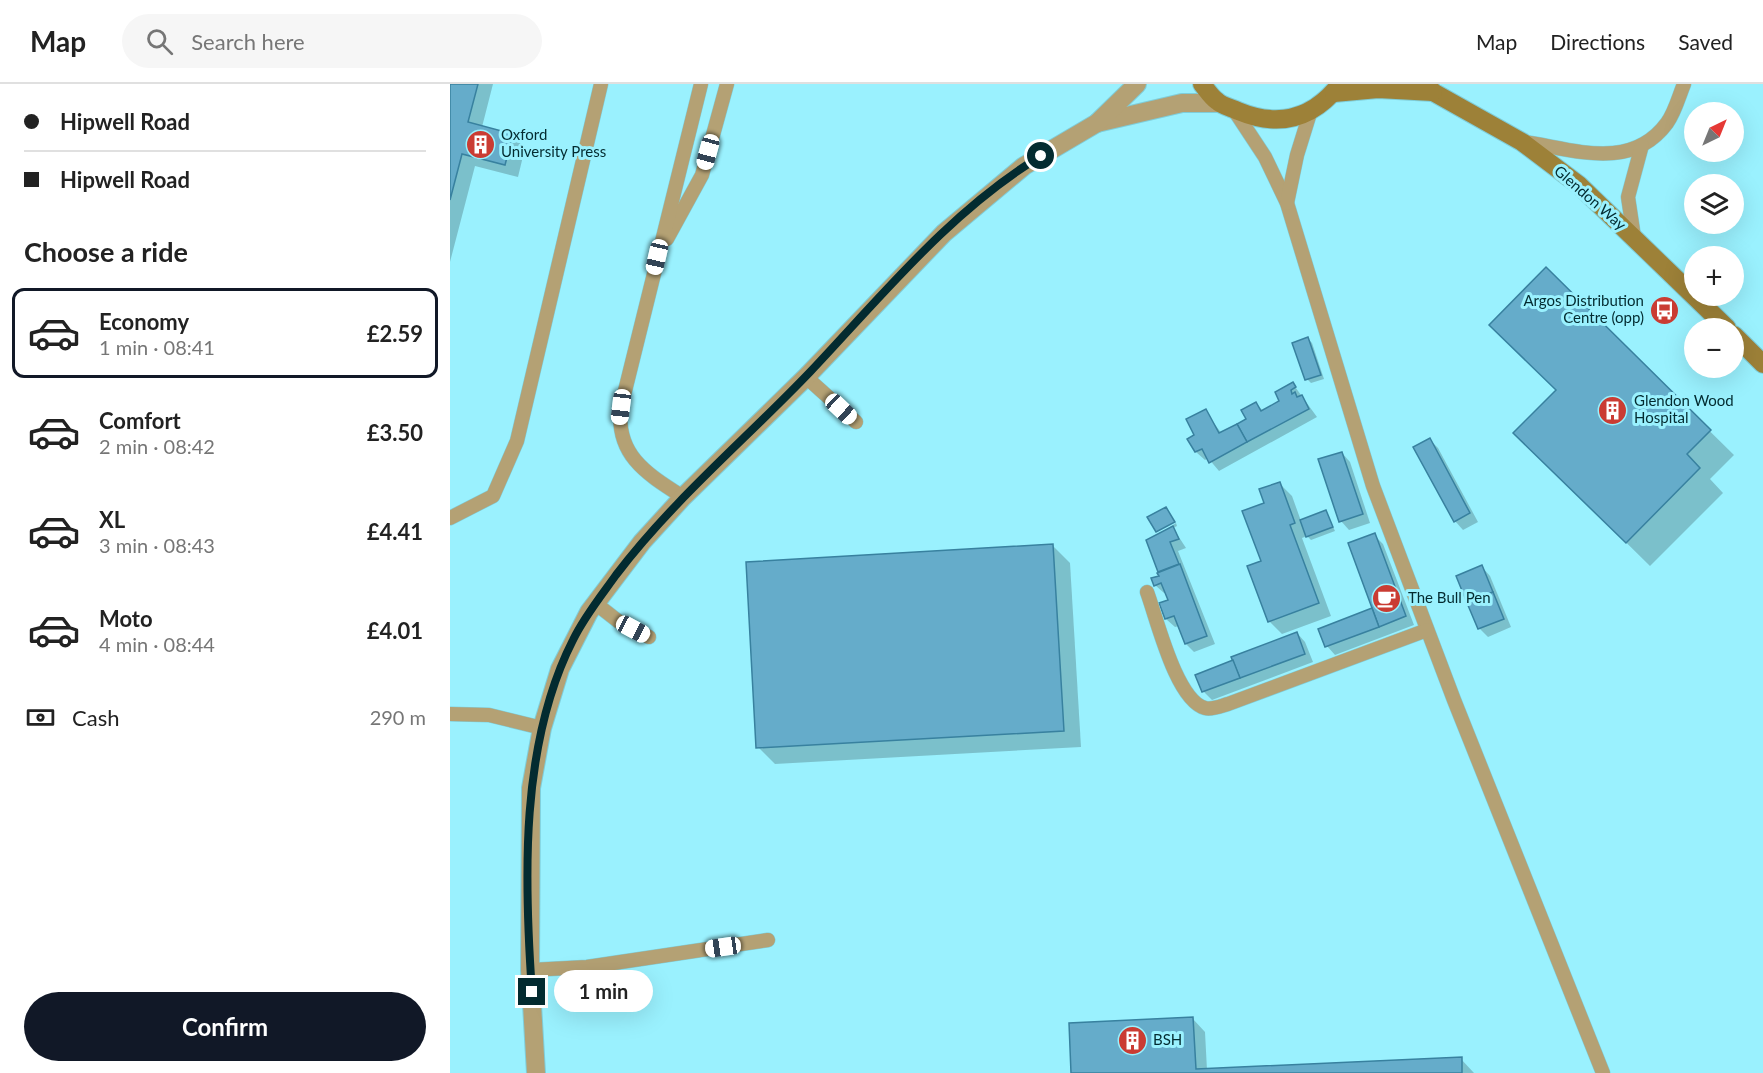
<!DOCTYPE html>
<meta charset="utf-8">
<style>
body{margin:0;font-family:Lato,sans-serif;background:#f6f6f6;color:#222;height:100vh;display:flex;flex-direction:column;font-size:22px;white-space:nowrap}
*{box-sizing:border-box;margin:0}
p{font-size:20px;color:#767676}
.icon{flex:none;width:33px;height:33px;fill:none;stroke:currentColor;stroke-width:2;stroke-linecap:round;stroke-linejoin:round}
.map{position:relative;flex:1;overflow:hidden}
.side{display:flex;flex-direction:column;background:#fff;width:450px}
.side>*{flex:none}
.top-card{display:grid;align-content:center;height:132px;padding:0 24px;background:#fff}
.needle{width:39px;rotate:43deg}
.controls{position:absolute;left:1234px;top:18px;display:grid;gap:12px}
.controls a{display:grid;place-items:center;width:60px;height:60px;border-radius:50%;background:#fff;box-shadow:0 6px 24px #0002;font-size:30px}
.end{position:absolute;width:27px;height:27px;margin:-14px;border:8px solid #032b30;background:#fff;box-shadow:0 0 0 3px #fff}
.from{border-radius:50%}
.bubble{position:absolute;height:42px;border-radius:21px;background:#fff;box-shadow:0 6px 24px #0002;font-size:20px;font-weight:700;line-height:42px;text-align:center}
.car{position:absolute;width:18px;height:36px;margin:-18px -9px;border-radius:8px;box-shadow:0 0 4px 2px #0007;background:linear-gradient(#fff 24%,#345 0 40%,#fff 0 76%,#345 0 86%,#fff 0)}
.top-card b{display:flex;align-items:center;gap:21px;height:57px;font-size:22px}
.top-card b+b{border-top:2px solid #e0e0e0}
.top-card i{width:15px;height:15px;background:#222}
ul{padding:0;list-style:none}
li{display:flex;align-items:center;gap:18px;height:90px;margin:0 12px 9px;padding:0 12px;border:3px solid transparent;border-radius:12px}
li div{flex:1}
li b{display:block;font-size:22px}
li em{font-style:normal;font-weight:700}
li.current{border-color:#111827}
li>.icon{width:54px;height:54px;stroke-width:1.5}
h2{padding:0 24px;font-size:27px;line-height:72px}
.pay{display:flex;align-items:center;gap:15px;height:66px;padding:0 24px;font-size:22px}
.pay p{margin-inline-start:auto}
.button{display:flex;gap:12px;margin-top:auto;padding:12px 24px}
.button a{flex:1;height:69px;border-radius:36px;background:#111827;color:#fff;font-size:24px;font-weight:700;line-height:69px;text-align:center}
header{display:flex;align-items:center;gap:36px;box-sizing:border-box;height:84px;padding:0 30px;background:#fff;border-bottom:2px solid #e0e0e0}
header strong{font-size:28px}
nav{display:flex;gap:33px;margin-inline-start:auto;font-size:21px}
.search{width:420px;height:54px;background:#f6f6f6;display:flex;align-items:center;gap:15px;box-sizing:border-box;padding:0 21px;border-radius:33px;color:#767676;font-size:22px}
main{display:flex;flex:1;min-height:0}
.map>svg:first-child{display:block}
.shadow{fill:#0003}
.building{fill:#65acca;stroke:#38819f;stroke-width:1.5}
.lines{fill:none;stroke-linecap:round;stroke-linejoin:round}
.lane-casing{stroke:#7fcdd9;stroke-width:15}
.street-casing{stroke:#7fcdd9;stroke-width:20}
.secondary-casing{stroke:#7fcdd9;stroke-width:20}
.lane{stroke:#b4a174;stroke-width:14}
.street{stroke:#b4a174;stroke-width:18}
.secondary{stroke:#9d8138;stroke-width:18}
.route{stroke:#032b30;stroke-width:8}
.labels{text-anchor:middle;stroke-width:6;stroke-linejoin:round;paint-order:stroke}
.poi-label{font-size:15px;fill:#032b30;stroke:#9af1fe;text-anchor:start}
.street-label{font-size:15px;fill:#032b30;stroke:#9af1fe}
</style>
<header>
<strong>Map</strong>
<div class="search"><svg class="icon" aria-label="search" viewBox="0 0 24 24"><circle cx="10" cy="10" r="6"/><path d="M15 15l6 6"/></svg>Search here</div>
<nav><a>Map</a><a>Directions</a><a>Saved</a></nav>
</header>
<main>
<section class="side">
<div class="top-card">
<b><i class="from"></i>Hipwell Road</b>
<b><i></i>Hipwell Road</b>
</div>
<h2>Choose a ride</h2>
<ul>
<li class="current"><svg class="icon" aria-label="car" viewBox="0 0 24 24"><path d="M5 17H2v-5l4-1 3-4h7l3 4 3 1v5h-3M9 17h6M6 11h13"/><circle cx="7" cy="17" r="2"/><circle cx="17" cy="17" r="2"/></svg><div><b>Economy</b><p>1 min · 08:41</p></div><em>£2.59</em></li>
<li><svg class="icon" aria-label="car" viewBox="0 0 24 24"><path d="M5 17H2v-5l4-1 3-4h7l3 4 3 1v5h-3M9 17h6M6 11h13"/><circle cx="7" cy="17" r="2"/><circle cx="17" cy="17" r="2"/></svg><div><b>Comfort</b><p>2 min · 08:42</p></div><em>£3.50</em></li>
<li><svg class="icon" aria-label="car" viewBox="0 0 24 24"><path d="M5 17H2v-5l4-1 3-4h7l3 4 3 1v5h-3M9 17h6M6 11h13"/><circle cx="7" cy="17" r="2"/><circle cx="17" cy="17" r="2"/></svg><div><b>XL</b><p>3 min · 08:43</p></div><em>£4.41</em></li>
<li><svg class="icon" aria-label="car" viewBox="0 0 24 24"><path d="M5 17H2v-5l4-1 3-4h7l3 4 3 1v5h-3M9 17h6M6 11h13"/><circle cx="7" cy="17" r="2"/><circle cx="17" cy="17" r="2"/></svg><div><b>Moto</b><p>4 min · 08:44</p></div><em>£4.01</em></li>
</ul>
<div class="pay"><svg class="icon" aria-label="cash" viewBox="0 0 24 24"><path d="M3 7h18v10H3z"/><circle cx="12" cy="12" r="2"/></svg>Cash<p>290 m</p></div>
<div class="button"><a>Confirm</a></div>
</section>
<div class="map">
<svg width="1313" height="989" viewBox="0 0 1313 989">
<rect width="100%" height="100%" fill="#9af1fe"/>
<g class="shadow">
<path d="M0,0h43l-11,43 30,8 13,13 -7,29 -43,-11 -25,96z"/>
<path d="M1096,186l188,185 -24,24 13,14 -73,73 -135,-133 43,-43z"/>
<path d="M858,255l4,4 12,36 -13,4 -4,-4z"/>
<path d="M843,300l24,33 -98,54 -11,-13 -3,2 -9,-8 -7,-13 7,-4 9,-24 17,23 26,-14 8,-17 7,8 18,-10z"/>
<path d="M980,356l8,8 40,74 -15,8 -8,-9z"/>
<path d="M892,369l8,9 20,61 -21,7 -8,-9z"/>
<path d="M829,399l13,13 9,25 25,-9 9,19 -24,9 -4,-4 -5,2 29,78 -49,18 -13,-13 -6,-59 3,-58z"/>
<path d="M726,439l1,3 -4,2 13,20 -8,3 37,93 -21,8 -8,-8 -7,-18 -4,1 -9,-8 -5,-15 9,-3 -4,-9 -2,1 -9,-8 5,-13 -12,-31z"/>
<path d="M924,451l9,9 31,81 -79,30 -8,-9 47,-37z"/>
<path d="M603,462l17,17 11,184 -306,17 -17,-17z"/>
<path d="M1032,483l8,9 21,51 -23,10 -9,-9z"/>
<path d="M847,549l8,9 8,20 -101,38 -8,-8 -7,-16z"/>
<path d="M743,935l12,13 2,38 254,-11 13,14h-402z"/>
</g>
<g class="building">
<path d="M0,0h28l-10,38 45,12 -8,31 -43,-11 -12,46z"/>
<path d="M1096,183l165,163 -24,24 13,14 -74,75 -113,-110 43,-43 -67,-65z"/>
<path d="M858,253l13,38 -16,5 -13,-37z"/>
<path d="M843,298l3,5 -5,3 1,4 3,-2 2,5 5,-2 7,14 -62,33 -10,-18 9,-5 -5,-9 15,-8 5,9 18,-10 -4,-9z"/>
<path d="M756,325l13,24 18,-9 10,18 -38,21 -7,-14 -7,3 -8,-13 7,-4 -8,-16z"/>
<path d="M980,354l40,75 -16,9 -41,-75z"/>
<path d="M892,368l21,62 -24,8 -21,-63z"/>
<path d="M830,398l15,41 -5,2 29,78 -51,19 -21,-56 14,-5 -19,-50 22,-8 -5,-14z"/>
<path d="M716,423l9,15 -19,10 -9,-15z"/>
<path d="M876,426l7,17 -27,10 -6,-17z"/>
<path d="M723,442l6,13 -9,3 9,22 -21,8 -12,-32z"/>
<path d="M925,449l31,83 -27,11 -31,-84z"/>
<path d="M603,460l11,187 -308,17 -10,-186z"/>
<path d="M730,480l27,72 -22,8 -11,-28 -9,3 -6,-16 9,-3 -7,-17 -7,3 -3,-8 8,-2 -2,-3z"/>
<path d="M1032,481l11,27 -26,11 -11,-27z"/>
<path d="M1043,508l11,27 -26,10 -11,-26z"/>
<path d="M922,524l7,19 -54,20 -7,-18z"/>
<path d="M847,548l8,22 -65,24 -9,-21z"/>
<path d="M783,576l7,18 -38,14 -7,-17z"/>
<path d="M743,933l3,52 266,-12v16h-391l-2,-50z"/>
</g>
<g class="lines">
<defs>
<g id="lane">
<path d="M784,26l31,47 22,46 86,283 81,214 149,373"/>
<path d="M1074,58c49,7 107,30 143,-19 8,-11 12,-27 17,-39"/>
<path d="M837,119l10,-48 14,-45"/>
<path d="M1184,153l-6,-40 14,-52"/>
<path d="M217,155l35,-64 25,-91"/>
<path d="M356,293l50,45"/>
<path d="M233,413c-36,-23 -68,-42 -62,-90l80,-323"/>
<path d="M0,434l43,-22 24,-55 84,-357"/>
<path d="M697,508c10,27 29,108 58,116 7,2 16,-2 23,-4l199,-74"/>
<path d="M145,519l23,18 31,16"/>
<path d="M0,630l39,1 53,13"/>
<path d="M80,886l57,-3 181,-27"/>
</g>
<g id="street">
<path d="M647,39l85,-20h36"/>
<path d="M86,989l-6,-103 1,-182 11,-60 18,-59 29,-57 53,-70 41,-45 123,-120 138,-144 80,-67 73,-43 40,-39"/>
</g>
<g id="secondary">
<path d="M752,0c5,6 9,13 15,17 5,5 15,7 21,10 41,17 75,8 102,-27"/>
<path d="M976,0l7,8 89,50 57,43 148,143"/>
<path d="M884,9l44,-4 55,3"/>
<path d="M1284,251l29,29"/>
</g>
</defs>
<use href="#lane" class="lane-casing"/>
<use href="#street" class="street-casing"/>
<use href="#secondary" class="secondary-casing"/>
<use href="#lane" class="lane"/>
<use href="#street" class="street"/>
<use href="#secondary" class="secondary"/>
</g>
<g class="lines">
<path class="route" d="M82,908c-8,-113 -12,-248 41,-352 11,-23 28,-44 43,-65 57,-75 129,-135 194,-203 71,-75 141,-162 231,-216"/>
</g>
<defs>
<symbol id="building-disc" viewBox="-11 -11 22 22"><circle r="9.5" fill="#ca3c33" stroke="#9af1fe"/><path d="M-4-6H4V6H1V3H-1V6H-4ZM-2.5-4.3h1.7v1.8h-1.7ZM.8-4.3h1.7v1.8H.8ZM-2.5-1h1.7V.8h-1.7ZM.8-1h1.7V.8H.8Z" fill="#fff"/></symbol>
<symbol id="bus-disc" viewBox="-11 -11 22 22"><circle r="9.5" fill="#ca3c33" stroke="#9af1fe"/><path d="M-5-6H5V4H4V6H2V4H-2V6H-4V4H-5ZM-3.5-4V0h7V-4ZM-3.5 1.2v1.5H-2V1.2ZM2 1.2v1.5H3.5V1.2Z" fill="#fff"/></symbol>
<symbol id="cafe-disc" viewBox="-11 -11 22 22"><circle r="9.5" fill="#ca3c33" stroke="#9af1fe"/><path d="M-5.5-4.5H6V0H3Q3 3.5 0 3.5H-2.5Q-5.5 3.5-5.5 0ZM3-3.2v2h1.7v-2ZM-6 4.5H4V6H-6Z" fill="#fff"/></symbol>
</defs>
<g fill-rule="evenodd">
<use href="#building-disc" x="14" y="44" width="33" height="33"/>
<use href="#bus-disc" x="1198" y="210" width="33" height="33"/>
<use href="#building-disc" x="1146" y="310" width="33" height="33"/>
<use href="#cafe-disc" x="920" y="498" width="33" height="33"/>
<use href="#building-disc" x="666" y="940" width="33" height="33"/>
</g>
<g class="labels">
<g class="poi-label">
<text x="51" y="56">Oxford<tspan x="51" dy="17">University Press</tspan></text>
<text x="1194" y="222" text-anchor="end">Argos Distribution<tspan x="1194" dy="17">Centre (opp)</tspan></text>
<text x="1184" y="322">Glendon Wood<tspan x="1184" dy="17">Hospital</tspan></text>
<text x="958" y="519">The Bull Pen</text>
<text x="703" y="961">BSH</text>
</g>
<g class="street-label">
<text transform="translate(1140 114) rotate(41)" y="5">Glendon Way</text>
</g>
</g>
</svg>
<div class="controls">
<a><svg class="needle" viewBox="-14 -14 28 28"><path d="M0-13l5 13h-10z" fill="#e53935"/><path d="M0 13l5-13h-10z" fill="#767676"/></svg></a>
<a><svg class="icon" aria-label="layers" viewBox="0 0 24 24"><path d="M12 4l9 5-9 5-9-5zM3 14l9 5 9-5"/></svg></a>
<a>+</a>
<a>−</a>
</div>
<i class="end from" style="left:591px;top:72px"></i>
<i class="end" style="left:82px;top:908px"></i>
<div class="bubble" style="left:104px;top:886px;width:99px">1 min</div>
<i class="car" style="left:258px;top:68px;rotate:195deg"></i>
<i class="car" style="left:207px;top:173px;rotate:193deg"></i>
<i class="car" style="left:171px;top:323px;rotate:187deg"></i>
<i class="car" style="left:391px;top:325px;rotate:133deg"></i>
<i class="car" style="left:183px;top:545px;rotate:118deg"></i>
<i class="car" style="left:273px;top:863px;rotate:262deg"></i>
</div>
</main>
